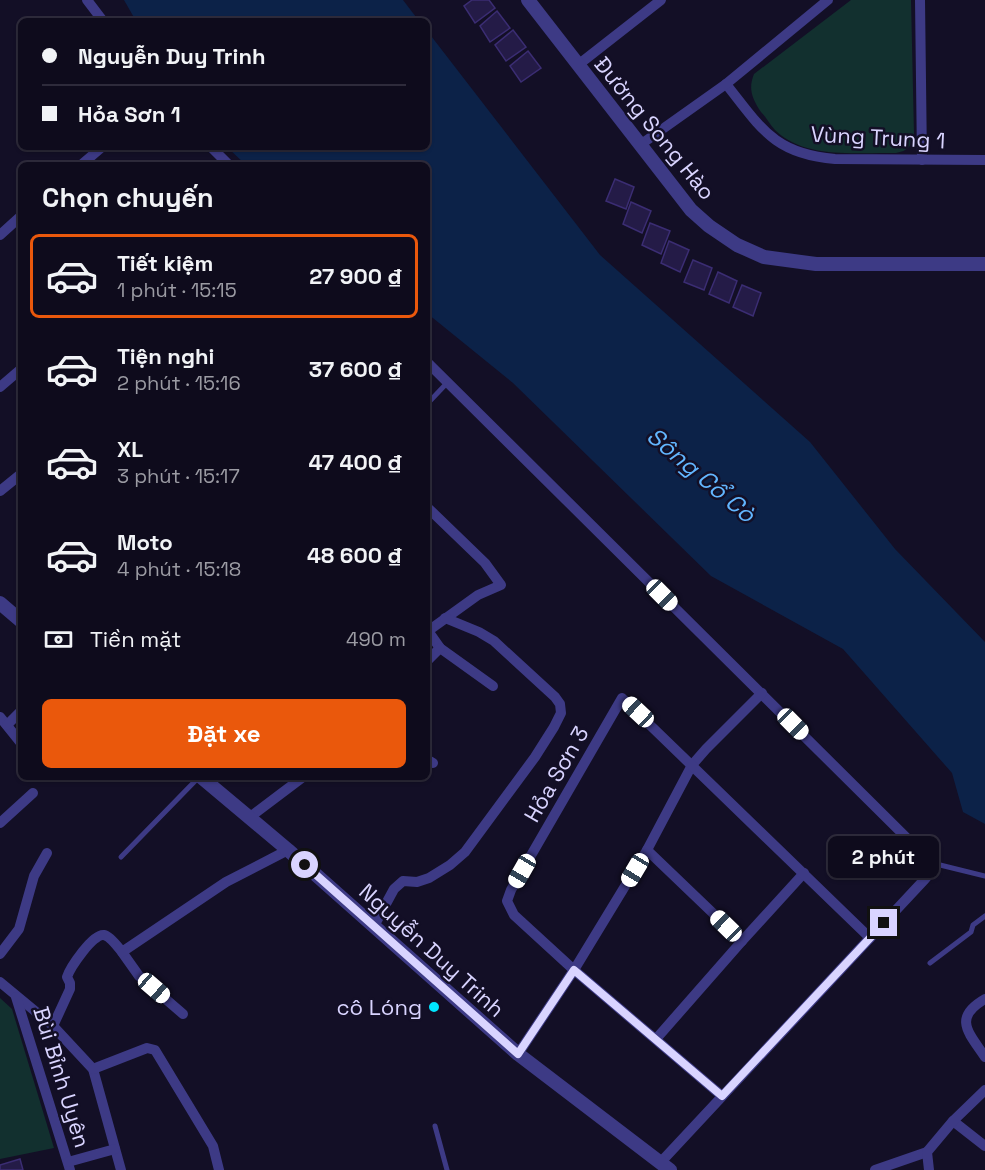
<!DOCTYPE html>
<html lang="vi">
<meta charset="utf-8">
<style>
body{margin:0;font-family:"Space Grotesk",sans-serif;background:#1c1929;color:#f1f3f6;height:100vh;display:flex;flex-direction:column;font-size:22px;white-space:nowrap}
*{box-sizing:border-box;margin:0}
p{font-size:20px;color:#9b9ba3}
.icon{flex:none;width:33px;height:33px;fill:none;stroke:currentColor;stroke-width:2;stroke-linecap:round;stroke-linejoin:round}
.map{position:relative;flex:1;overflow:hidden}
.details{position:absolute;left:18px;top:162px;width:412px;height:618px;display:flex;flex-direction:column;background:#0e0b1c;border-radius:9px;box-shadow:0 2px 4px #0004,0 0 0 2px #2e2b3b}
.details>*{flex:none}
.hud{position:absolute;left:18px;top:18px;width:412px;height:132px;border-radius:9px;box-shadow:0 2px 4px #0004,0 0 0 2px #2e2b3b;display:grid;align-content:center;height:132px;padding:0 24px;background:#0e0b1c}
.end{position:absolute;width:27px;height:27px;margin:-14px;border:8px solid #d9d4ff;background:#111;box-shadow:0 0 0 3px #111}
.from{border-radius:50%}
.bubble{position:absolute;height:42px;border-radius:9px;background:#0e0b1c;box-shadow:0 2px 4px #0004,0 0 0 2px #2e2b3b;font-size:20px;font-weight:600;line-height:42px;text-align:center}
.car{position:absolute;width:18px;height:36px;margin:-18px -9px;border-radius:8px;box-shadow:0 0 4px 2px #0007;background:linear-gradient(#fff 24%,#345 0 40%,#fff 0 76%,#345 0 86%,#fff 0)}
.hud b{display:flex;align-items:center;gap:21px;height:57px;font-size:22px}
.hud b+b{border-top:2px solid #2e2b3b}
.hud i{width:15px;height:15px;background:#f1f3f6}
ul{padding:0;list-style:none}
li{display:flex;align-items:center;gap:18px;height:84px;margin:0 12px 9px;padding:0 12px;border:3px solid transparent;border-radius:9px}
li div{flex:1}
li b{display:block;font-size:22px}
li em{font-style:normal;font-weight:600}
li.on{border-color:#ea580c}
li>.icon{width:54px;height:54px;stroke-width:1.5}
h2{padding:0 24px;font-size:27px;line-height:72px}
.pay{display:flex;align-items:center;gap:15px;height:66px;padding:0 24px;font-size:22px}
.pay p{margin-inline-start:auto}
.button{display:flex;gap:12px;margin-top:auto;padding:12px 24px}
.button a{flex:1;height:69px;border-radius:9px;background:#ea580c;color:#fff;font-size:24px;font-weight:600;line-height:69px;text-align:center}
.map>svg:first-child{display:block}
.green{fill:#12302f}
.water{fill:#0c2248}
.building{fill:#241b47;stroke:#3b2d73;stroke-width:1.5}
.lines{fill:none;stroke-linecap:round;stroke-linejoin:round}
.service{stroke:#3d3a85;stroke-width:5}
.minor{stroke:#3d3a85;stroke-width:10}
.tertiary{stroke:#3d3a85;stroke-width:14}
.route{stroke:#d9d4ff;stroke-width:8}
.poi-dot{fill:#00e5ff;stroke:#130f26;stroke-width:2}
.labels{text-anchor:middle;stroke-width:5;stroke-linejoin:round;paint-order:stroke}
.street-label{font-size:22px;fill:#d9d4ff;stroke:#130f26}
.poi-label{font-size:22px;fill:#d9d4ff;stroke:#130f26;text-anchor:end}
.water-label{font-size:24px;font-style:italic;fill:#62b6ff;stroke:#130f26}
</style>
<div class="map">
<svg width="985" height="1170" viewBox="0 0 985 1170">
<rect width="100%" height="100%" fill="#130f26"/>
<g class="green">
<path d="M851,0h60l3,134c-1,12 -7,17 -18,19 -39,-1 -90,7 -121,-23 -5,-5 -9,-13 -14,-18 -9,-14 -13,-23 -7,-38z"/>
<path d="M0,998l12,11 42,139 -54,11z"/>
</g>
<g class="water">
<path d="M124,0h279l16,21h-283z"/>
<path d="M428,32l172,223 210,187 85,107 90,93v182l-22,-12 -11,-39 -109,-124 -132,-73 -198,-193 -85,-69v-149h-182l-19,-18h201z"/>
</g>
<g class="building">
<path d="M472,0h17l6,8 -20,15 -11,-17z"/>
<path d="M497,11l13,17 -20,14 -10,-16z"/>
<path d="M513,30l13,17 -20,14 -11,-16z"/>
<path d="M528,51l13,17 -20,14 -11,-16z"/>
<path d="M615,179l19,8 -8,22 -20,-8z"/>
<path d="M631,202l20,9 -9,22 -19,-9z"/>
<path d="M650,223l20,8 -9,23 -19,-9z"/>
<path d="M669,241l20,9 -9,22 -19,-9z"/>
<path d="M693,260l19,8 -8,22 -20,-8z"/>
<path d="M718,272l19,9 -8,22 -20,-9z"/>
<path d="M742,285l19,8 -8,23 -20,-9z"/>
<path d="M20,1159l3,11h-23v-5z"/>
</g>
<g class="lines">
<g class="service">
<path d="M428,403l19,-20"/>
<path d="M121,857l78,-80"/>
<path d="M932,863l53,13"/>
<path d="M930,963l41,-31 2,-7 12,-9"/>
<path d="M435,1126l12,44"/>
</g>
<g class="minor">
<path d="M87,0l16,21"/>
<path d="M920,0l2,160"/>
<path d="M578,65l83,-65"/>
<path d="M726,84c35,44 48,70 109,75l150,1"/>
<path d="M640,145l86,-61 102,-84"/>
<path d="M211,147l18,18"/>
<path d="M81,165l21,-18"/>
<path d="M0,235l21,-19"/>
<path d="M428,363l504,500 -2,10 -5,6 -265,284"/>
<path d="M0,387l21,-18"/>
<path d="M0,491l21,-17"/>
<path d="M428,508l57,55 16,22 -23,10 -50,36"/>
<path d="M428,631l12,17 53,38"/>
<path d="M428,660l12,-12"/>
<path d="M0,717l21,26"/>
<path d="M7,725l14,-14"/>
<path d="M428,760l5,3"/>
<path d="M250,817l53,-40"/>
<path d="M0,823l33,-30"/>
<path d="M647,850l95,91"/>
<path d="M374,926l20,-37 9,-8 14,1 12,-4 21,-13 15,-13 70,-95 19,-30 7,-14 -1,-9 -5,-7 -61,-56 -15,-9 -34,-14"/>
<path d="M122,952l17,24 44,38"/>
<path d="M0,954l19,-25 15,-53 13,-23"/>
<path d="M0,982l53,44 40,43 28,101"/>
<path d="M16,997l54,173"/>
<path d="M985,999c-33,19 -16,34 0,58"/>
<path d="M53,1026l17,-37v-6l-3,-6c3,-9 26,-44 37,-42 6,1 14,12 18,17l104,-70 62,-32"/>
<path d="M656,1039l86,-98 62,-68"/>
<path d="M518,1054l56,-84 73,-120 45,-85 14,-16 56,-56"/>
<path d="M93,1069l54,-21 8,2 58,96 6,24"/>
<path d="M722,1096l-148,-126 -60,-55 -7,-14 4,-11 111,-192 248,240"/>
<path d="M953,1121l32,25"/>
<path d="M68,1162l47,-13"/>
<path d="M875,1170l52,-18"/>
<path d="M929,1170l-2,-18 26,-31 32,-31"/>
</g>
<g class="tertiary">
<path d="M528,0l163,210 18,16 28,19 27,12 52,7h169"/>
<path d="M0,603l21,18"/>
<path d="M201,777l87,73 230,204 152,116"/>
</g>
</g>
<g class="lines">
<path class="route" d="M305,865l213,189 56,-84 148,126 162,-173"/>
</g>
<circle class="poi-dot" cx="434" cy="1007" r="6"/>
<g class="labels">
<g class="street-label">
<text transform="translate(655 128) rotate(51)" y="8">Đường Song Hào</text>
<text transform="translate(878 137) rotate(3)" y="8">Vùng Trung 1</text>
<text transform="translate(556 774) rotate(-60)" y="8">Hỏa Sơn 3</text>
<text transform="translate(432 950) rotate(42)" y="8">Nguyễn Duy Trinh</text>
<text transform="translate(62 1077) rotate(73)" y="8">Bùi Bỉnh Uyên</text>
</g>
<g class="poi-label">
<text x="422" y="1015">cô Lóng</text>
</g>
<g class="water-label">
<text transform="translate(701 475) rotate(40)" y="8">Sông Cổ Cò</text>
</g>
</g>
</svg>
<i class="end from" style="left:305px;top:865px"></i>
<i class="end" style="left:884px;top:923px"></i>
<div class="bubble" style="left:828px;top:836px;width:111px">2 phút</div>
<i class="car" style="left:662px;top:595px;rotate:135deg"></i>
<i class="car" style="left:638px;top:712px;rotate:313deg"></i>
<i class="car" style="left:793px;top:724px;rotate:135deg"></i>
<i class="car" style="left:635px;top:870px;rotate:211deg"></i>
<i class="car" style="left:522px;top:871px;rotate:210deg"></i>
<i class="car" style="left:726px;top:926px;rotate:314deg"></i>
<i class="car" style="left:154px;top:988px;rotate:131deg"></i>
<div class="hud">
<b><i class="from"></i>Nguyễn Duy Trinh</b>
<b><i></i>Hỏa Sơn 1</b>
</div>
<section class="details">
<h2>Chọn chuyến</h2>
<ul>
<li class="on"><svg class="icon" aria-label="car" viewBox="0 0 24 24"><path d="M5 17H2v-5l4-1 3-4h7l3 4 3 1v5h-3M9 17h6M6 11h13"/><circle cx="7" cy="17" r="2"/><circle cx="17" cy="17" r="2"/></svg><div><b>Tiết kiệm</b><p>1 phút · 15:15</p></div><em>27 900 ₫</em></li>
<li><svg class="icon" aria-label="car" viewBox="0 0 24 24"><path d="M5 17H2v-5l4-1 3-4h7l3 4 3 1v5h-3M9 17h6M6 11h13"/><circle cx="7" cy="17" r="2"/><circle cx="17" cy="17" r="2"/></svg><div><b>Tiện nghi</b><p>2 phút · 15:16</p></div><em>37 600 ₫</em></li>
<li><svg class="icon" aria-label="car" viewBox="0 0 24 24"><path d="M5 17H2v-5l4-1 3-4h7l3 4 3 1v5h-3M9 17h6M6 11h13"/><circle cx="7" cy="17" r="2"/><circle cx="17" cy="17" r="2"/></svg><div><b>XL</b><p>3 phút · 15:17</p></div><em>47 400 ₫</em></li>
<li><svg class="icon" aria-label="car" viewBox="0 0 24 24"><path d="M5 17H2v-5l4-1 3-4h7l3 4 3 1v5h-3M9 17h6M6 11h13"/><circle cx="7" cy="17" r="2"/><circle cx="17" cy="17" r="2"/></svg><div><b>Moto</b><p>4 phút · 15:18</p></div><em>48 600 ₫</em></li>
</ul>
<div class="pay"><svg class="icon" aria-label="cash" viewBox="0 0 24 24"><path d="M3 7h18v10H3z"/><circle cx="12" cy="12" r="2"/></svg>Tiền mặt<p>490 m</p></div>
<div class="button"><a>Đặt xe</a></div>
</section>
</div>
